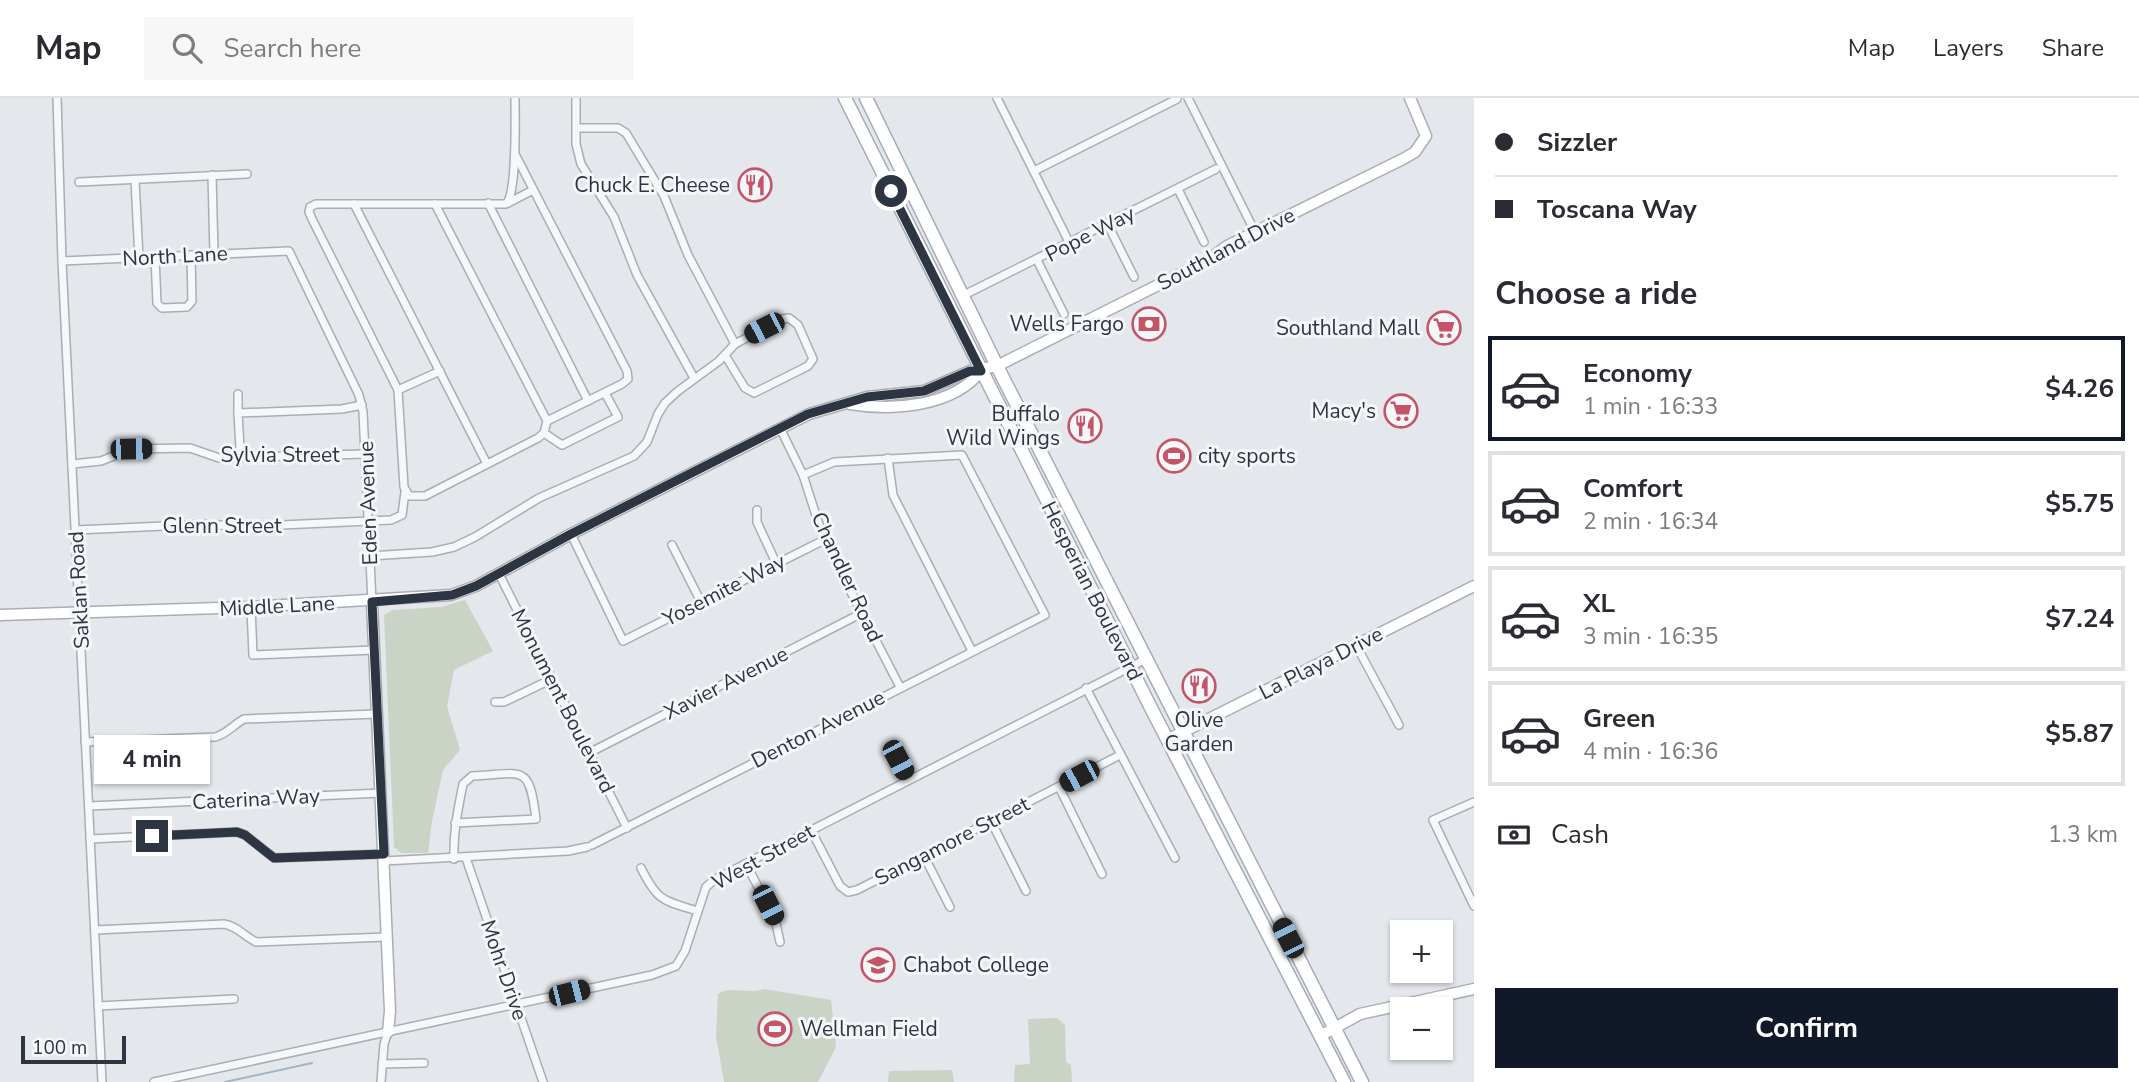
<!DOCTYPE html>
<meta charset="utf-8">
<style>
body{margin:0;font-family:"Nunito Sans",sans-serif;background:#f7f7f7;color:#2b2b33;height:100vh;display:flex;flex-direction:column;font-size:26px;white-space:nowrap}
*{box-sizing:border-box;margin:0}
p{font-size:23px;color:#7c7c81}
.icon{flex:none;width:38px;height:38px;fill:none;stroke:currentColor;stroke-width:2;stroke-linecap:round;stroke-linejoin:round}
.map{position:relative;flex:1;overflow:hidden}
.side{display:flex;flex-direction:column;background:#fff;width:665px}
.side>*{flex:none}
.guide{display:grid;align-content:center;height:154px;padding:0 21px;background:#fff}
.fabs{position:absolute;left:1390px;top:822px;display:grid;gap:14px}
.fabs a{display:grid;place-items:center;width:63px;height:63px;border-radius:0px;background:#fff;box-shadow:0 2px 5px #0004;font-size:35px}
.scale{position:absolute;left:21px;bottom:18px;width:105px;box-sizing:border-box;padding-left:7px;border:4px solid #2d3542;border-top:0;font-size:19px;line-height:24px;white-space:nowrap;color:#2d3542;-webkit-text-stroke:5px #f4f6f8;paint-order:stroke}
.end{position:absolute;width:32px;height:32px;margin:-16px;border:9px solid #2d3542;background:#fff;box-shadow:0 0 0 4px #fff}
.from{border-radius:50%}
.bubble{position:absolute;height:49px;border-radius:0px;background:#fff;box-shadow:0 2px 5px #0004;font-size:23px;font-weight:700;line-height:49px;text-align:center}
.car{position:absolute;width:21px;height:42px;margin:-21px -10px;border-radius:9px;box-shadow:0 0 5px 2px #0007;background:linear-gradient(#222 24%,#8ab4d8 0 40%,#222 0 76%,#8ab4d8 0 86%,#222 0)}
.guide b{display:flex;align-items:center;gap:24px;height:66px;font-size:26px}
.guide b+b{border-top:2px solid #e1e1e2}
.guide i{width:18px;height:18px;background:#2b2b33}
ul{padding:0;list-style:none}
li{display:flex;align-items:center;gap:21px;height:105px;margin:0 14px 10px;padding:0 7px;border:4px solid #e1e1e2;border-radius:0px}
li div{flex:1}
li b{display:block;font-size:26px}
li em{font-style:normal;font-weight:700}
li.active{border-color:#111827}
li>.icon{width:63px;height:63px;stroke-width:1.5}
h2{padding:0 21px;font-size:32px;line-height:84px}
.pay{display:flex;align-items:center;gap:18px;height:77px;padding:0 21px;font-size:26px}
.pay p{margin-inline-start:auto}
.action{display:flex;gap:14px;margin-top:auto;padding:14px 21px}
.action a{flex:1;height:80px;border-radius:0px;background:#111827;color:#fff;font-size:28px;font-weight:700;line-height:80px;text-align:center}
header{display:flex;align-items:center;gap:42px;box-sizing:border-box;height:98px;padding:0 35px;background:#fff;border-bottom:2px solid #e1e1e2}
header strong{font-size:33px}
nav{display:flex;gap:38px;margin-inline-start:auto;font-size:24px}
.search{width:490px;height:63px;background:#f7f7f7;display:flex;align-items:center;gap:18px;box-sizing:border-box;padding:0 24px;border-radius:0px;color:#7c7c81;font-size:26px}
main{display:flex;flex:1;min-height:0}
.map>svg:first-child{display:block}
.green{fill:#cad4c6}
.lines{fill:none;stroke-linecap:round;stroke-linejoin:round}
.stream{stroke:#a2b5c7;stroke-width:2}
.street-casing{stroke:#a9aeb5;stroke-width:10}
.secondary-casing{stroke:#a9aeb5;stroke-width:13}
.primary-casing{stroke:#a4acb5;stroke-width:15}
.street{stroke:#f6f7f9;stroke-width:7}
.secondary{stroke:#fff;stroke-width:10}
.primary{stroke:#fff;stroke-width:12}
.route{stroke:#2d3542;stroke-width:9}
.labels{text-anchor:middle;stroke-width:6;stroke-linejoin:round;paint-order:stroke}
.poi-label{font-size:21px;fill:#2d3542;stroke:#f4f6f8;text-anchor:end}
.street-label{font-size:21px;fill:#2d3542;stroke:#f4f6f8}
</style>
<header>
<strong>Map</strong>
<div class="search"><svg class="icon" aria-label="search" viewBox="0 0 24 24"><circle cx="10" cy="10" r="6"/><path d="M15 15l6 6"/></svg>Search here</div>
<nav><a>Map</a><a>Layers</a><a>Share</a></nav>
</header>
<main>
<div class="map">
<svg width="1474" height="984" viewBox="0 0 1474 984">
<rect width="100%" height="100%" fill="#e4e7eb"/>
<g class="green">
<path d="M465,502l28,51 -39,19 -7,36 13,44 -17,20 -11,51 -4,32h-27l-7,-6 -10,-232 9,-5 48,-3z"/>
<path d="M764,891l67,11 5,47 -18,35h-94l-8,-46 2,-42c13,-9 31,1 46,-5z"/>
<path d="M1057,920l8,7 1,37 5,3 1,17h-58l1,-17 15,-1 -2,-45z"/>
<path d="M952,972l2,12h-66l1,-11z"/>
</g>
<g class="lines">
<path class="stream" d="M225,984l87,-19"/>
<defs>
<g id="street">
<path d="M57,0l5,163 40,821"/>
<path d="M576,0v46l5,20 33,53 23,58 57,103"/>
<path d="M997,0l73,146"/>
<path d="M1188,0l67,134"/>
<path d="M577,30h41l8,5 38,63 24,59 47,89"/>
<path d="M515,56l112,217 1,8 -6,5 -75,37 -3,12 -6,5 -113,58h-16l-5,-9 -6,-97 -86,-171 -3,-7 1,-5 6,-3h190l27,-14"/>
<path d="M1034,73l143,-72"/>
<path d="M212,77l2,79"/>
<path d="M135,82l4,78"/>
<path d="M79,84l168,-8"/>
<path d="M1178,91l26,53"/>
<path d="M488,105l100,198"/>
<path d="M507,105c10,-14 8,-84 8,-105"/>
<path d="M354,106l133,260"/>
<path d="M435,106l112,217"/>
<path d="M1108,127l26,52"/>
<path d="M155,159l2,46 5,5 25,-1 5,-6 -1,-46"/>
<path d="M1037,162l27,54"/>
<path d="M62,163l227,-10 70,144 4,17 9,190"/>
<path d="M962,198l254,-127"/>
<path d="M398,292l42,-19"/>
<path d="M238,296v19"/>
<path d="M780,330l23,47 21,65 76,147"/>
<path d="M544,335l18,12 56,-28 -13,-24"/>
<path d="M240,350l-2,-35 104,-4 20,-4"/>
<path d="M888,360l5,37 79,156"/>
<path d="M72,366l29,-3 30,-12 59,-1 29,10 147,-4"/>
<path d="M757,412v12l19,41"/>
<path d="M76,432l133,-6 30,3 152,-7 11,-5 3,-23"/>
<path d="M571,436l52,107 201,-101"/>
<path d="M672,447l29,57"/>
<path d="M370,458l62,-4 22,-5 21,-10 64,-39 95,-42 13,-14 11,-28 7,-11 13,-12 41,-30 16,-17 47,-25 7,-1 9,7 15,34 -5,7 -54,27 -9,-5 -20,-33"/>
<path d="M499,476l128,254"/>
<path d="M251,509l2,48 121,-5"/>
<path d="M1356,547l43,80"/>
<path d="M1086,590l89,170"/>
<path d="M495,604h9l48,-23"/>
<path d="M85,644l130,-5c12,-3 18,-12 29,-18l133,-5"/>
<path d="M892,650l16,32"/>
<path d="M589,655l273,-140"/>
<path d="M1059,689l43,87"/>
<path d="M1474,704l-41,18 41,86"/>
<path d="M89,708l292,-13"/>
<path d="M991,723l35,70"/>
<path d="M811,732l29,56 8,6 9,-2 263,-135"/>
<path d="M90,741l147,-7 8,3 29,23 110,-4"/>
<path d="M592,747l453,-230 -83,-160 -128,7 -31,13"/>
<path d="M924,758l26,51"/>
<path d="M466,760l77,224"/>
<path d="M454,761c-1,-26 4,-50 9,-75l9,-8c51,-2 57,-14 64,43l-81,4"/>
<path d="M384,763l184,-10 19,-4"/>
<path d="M746,766l29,55 5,23"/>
<path d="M641,770c17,34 22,32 56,43"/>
<path d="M95,832l129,-6c13,2 20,12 32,18l130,-5"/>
<path d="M98,908l136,-7"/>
<path d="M382,966l42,-1"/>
<path d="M154,984l498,-107 24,-9 9,-15 21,-64 8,-7 432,-221"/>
<path d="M381,984l3,-38 4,-12"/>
</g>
<g id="secondary">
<path d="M850,306c42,7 103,3 131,-33"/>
<path d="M372,504l18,409 -2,21"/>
<path d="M0,517l251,-8 200,-12 25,-9 95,-52 238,-120 58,-17 57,-6 46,-20 27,-5 177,-89 36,-18 17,-13 178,-88 10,-6 11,-16 -16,-38"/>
<path d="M1167,642l307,-154"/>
<path d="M1320,938l40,-22 114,-25"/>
</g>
<g id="primary">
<path d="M845,0l305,608 194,376"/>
<path d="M866,0l131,268 365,716"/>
</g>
</defs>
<use href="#street" class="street-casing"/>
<use href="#secondary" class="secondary-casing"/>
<use href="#primary" class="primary-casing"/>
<use href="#street" class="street"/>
<use href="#secondary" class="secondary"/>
<use href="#primary" class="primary"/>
</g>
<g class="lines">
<path class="route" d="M152,738l85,-4 8,3 29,23 110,-4 -12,-252 80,-7 24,-9 95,-52 237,-120 59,-17 57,-6 46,-20h11l-90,-180"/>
</g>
<defs>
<symbol id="restaurant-ring" viewBox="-11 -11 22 22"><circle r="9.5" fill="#f4f6f8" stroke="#c45569" stroke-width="1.5"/><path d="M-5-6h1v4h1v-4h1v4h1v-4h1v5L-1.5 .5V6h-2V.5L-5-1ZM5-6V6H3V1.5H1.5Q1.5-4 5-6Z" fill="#c45569"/></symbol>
<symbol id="bank-ring" viewBox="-11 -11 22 22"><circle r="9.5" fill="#f4f6f8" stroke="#c45569" stroke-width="1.5"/><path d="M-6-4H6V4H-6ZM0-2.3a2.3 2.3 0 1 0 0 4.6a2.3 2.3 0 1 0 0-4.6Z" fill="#c45569"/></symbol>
<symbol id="supermarket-ring" viewBox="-11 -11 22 22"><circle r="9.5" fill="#f4f6f8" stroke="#c45569" stroke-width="1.5"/><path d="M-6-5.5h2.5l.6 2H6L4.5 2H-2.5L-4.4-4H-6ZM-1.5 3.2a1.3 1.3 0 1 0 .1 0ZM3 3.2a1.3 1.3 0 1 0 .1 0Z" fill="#c45569"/></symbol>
<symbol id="stadium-ring" viewBox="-11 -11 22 22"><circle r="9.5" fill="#f4f6f8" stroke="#c45569" stroke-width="1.5"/><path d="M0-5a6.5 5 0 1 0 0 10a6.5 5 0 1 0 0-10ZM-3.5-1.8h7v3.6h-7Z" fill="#c45569"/></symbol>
<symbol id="university-ring" viewBox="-11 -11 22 22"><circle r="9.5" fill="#f4f6f8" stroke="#c45569" stroke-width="1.5"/><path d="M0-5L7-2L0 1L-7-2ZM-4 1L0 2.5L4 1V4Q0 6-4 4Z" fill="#c45569"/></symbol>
</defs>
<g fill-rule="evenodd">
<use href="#restaurant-ring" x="736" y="68" width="38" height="38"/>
<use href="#bank-ring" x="1130" y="207" width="38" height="38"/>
<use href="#supermarket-ring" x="1425" y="211" width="38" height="38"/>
<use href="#supermarket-ring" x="1382" y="294" width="38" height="38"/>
<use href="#restaurant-ring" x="1066" y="309" width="38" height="38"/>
<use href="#stadium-ring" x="1155" y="339" width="38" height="38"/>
<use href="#restaurant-ring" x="1180" y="569" width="38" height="38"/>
<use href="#university-ring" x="859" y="848" width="38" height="38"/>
<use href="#stadium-ring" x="756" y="912" width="38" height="38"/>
</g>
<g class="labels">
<g class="poi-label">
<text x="730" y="94">Chuck E. Cheese</text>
<text x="1124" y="233">Wells Fargo</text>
<text x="1420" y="237">Southland Mall</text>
<text x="1376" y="320">Macy's</text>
<text x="1060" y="323">Buffalo<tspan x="1060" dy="24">Wild Wings</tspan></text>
<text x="1198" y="365" text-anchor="start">city sports</text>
<text x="1199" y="629" text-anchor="middle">Olive<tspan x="1199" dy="24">Garden</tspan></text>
<text x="903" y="874" text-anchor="start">Chabot College</text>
<text x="800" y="938" text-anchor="start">Wellman Field</text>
</g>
<g class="street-label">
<text transform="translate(1090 136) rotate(-27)" y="7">Pope Way</text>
<text transform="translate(1226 151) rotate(-28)" y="7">Southland Drive</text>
<text transform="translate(175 158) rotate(-3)" y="7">North Lane</text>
<text x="280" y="364">Sylvia Street</text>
<text transform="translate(368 405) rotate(-92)" y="7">Eden Avenue</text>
<text x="222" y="435">Glenn Street</text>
<text transform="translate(847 479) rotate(65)" y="7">Chandler Road</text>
<text transform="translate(79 492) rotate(-93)" y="7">Saklan Road</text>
<text transform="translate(724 492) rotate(-27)" y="7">Yosemite Way</text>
<text transform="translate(1092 493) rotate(63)" y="7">Hesperian Boulevard</text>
<text transform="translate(277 508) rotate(-3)" y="7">Middle Lane</text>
<text transform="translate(1321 565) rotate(-27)" y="7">La Playa Drive</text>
<text transform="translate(726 585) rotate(-27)" y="7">Xavier Avenue</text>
<text transform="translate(563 603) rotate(63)" y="7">Monument Boulevard</text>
<text transform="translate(818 631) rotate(-27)" y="7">Denton Avenue</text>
<text transform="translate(256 701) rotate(-3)" y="7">Caterina Way</text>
<text transform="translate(952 743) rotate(-27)" y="7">Sangamore Street</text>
<text transform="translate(763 759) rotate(-29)" y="7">West Street</text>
<text transform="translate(504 872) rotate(71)" y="7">Mohr Drive</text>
</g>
</g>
</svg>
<div class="fabs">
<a>+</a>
<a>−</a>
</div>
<div class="scale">100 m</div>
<i class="end from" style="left:891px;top:93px"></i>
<i class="end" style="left:152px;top:738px"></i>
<div class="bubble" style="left:94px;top:637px;width:116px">4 min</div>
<i class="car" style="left:764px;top:230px;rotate:243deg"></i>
<i class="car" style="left:131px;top:351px;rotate:89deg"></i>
<i class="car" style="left:898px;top:662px;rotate:152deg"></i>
<i class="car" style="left:1079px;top:678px;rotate:242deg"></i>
<i class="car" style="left:768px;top:807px;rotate:153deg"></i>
<i class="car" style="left:1288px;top:840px;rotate:333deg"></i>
<i class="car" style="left:569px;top:895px;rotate:76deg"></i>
</div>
<section class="side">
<div class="guide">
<b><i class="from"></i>Sizzler</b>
<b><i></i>Toscana Way</b>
</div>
<h2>Choose a ride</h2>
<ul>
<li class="active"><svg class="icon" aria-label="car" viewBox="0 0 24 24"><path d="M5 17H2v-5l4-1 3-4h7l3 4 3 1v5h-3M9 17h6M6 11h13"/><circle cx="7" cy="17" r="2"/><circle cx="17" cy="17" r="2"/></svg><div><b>Economy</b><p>1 min · 16:33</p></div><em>$4.26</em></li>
<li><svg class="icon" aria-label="car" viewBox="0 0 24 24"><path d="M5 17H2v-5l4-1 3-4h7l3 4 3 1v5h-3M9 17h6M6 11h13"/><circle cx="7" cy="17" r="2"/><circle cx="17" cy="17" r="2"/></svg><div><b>Comfort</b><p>2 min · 16:34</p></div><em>$5.75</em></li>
<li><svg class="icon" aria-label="car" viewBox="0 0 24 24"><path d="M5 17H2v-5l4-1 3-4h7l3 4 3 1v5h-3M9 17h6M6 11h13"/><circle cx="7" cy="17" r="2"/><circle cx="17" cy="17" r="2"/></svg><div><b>XL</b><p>3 min · 16:35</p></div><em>$7.24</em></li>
<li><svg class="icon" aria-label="car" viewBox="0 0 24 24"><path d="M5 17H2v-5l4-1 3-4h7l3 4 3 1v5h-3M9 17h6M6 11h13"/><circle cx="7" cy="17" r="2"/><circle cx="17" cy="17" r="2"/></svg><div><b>Green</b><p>4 min · 16:36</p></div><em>$5.87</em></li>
</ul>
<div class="pay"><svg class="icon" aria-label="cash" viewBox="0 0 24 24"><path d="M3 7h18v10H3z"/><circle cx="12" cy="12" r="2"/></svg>Cash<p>1.3 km</p></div>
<div class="action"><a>Confirm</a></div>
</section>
</main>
